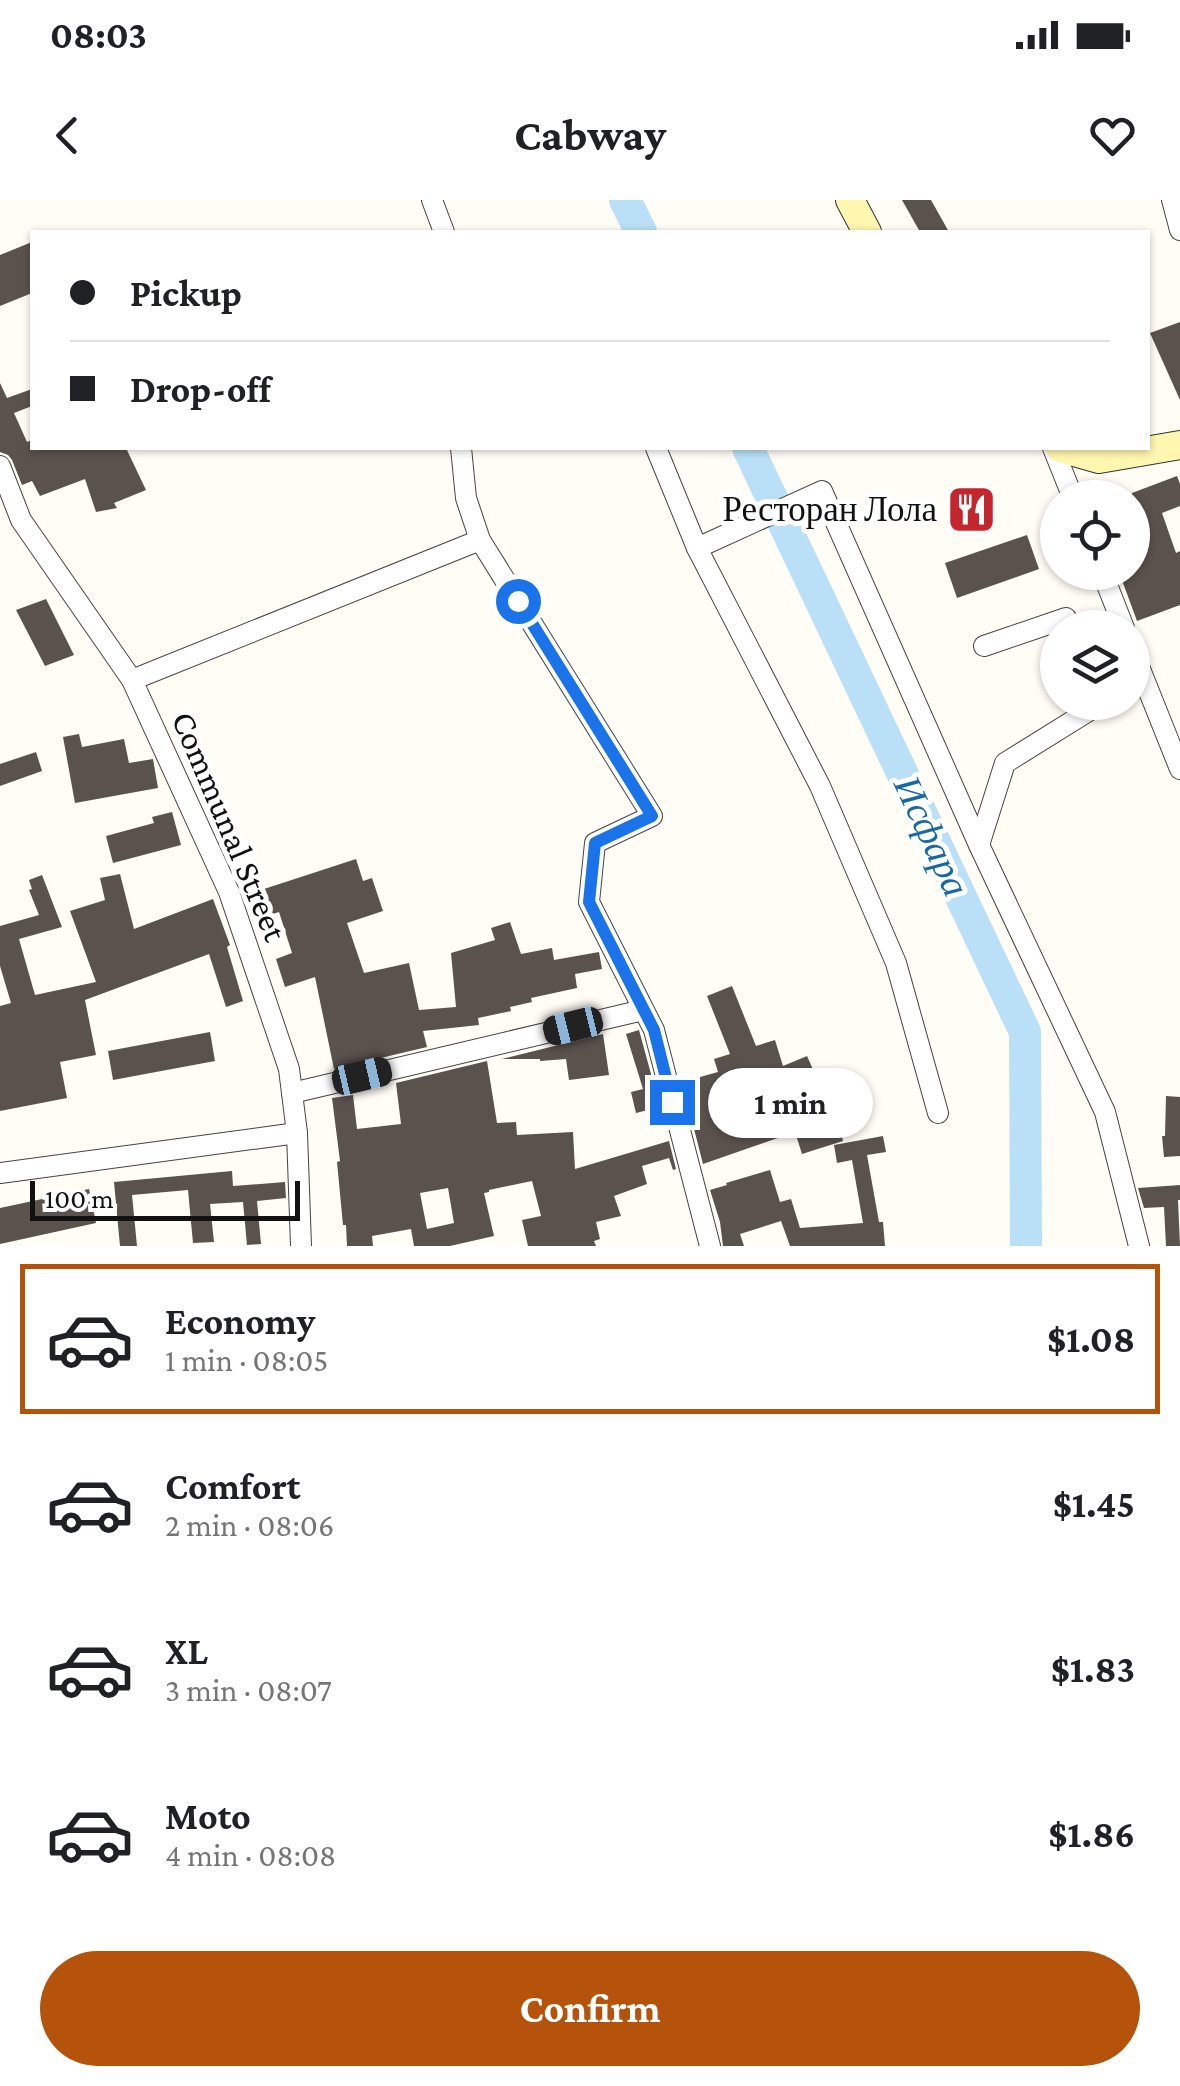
<!DOCTYPE html>
<meta charset="utf-8">
<style>
body{margin:0;font-family:"Crimson Pro",serif;background:#f2f2f2;color:#202124;height:100vh;display:flex;flex-direction:column;font-size:38px;white-space:nowrap}
*{box-sizing:border-box;margin:0}
p{font-size:32px;color:#757577}
.icon{flex:none;width:55px;height:55px;fill:none;stroke:currentColor;stroke-width:2;stroke-linecap:round;stroke-linejoin:round}
.map{position:relative;height:1046px;overflow:hidden}
.panel{display:flex;flex-direction:column;background:#fff;flex:1}
.panel>*{flex:none}
.guide{position:absolute;left:30px;top:30px;width:1120px;height:220px;border-radius:0px;box-shadow:0 2px 8px #0004;display:grid;align-content:center;height:220px;padding:0 40px;background:#fff}
.controls{position:absolute;left:1040px;top:280px;display:grid;gap:20px}
.controls a{display:grid;place-items:center;width:110px;height:110px;border-radius:50%;background:#fff;box-shadow:0 2px 8px #0004;font-size:50px}
.scale{position:absolute;left:30px;bottom:25px;width:270px;box-sizing:border-box;padding-left:10px;border:5px solid #111;border-top:0;font-size:28px;line-height:35px;white-space:nowrap;color:#111;-webkit-text-stroke:8px #fff;paint-order:stroke}
.end{position:absolute;width:45px;height:45px;margin:-22px;border:12px solid #1a73e8;background:#fff;box-shadow:0 0 0 5px #fff}
.from{border-radius:50%}
.bubble{position:absolute;height:70px;border-radius:35px;background:#fff;box-shadow:0 2px 8px #0004;font-size:32px;font-weight:700;line-height:70px;text-align:center}
.car{position:absolute;width:30px;height:60px;margin:-30px -15px;border-radius:12px;box-shadow:0 0 8px 2px #0007;background:linear-gradient(#222 24%,#8ab4d8 0 40%,#222 0 76%,#8ab4d8 0 86%,#222 0)}
.guide b{display:flex;align-items:center;gap:35px;height:95px;font-size:38px}
.guide b+b{border-top:2px solid #e0e0e0}
.guide i{width:25px;height:25px;background:#202124}
ul{padding:18px 0 0;list-style:none}
li{display:flex;align-items:center;gap:30px;height:150px;margin:0 20px 15px;padding:0 20px;border:5px solid transparent;border-radius:0px}
li div{flex:1}
li b{display:block;font-size:38px}
li em{font-style:normal;font-weight:700}
li.selected{border-color:#b45309}
li>.icon{width:90px;height:90px;stroke-width:1.5}
.cta{display:flex;gap:20px;margin-top:auto;padding:20px 40px}
.cta a{flex:1;height:115px;border-radius:60px;background:#b45309;color:#fff;font-size:40px;font-weight:700;line-height:115px;text-align:center}
.status{display:flex;justify-content:space-between;align-items:center;height:70px;padding:0 50px;background:#fff;direction:ltr}
.status svg{height:28px;fill:currentColor}
header{display:flex;justify-content:space-between;align-items:center;height:130px;padding:0 40px;background:#fff;font-size:45px;font-weight:700}
.map>svg:first-child{display:block}
.lines{fill:none;stroke-linecap:round;stroke-linejoin:round}
.river{stroke:#b9e0f7;stroke-width:32}
.building{fill:#5a524d;fill-rule:evenodd}
.minor-casing{stroke:#444;stroke-width:22}
.secondary-casing{stroke:#333;stroke-width:30}
.minor{stroke:#fff;stroke-width:20}
.secondary{stroke:#fff6b0;stroke-width:28}
.route{stroke:#1a73e8;stroke-width:12}
.labels{text-anchor:middle;stroke-width:10;stroke-linejoin:round;paint-order:stroke}
.poi-label{font-size:35px;fill:#111;stroke:#fff;text-anchor:end}
.street-label{font-size:35px;fill:#111;stroke:#fff}
.water-label{font-size:38px;font-style:italic;fill:#1768a6;stroke:#fff}
</style>
<div class="status"><b>08:03</b><svg viewBox="0 0 49 12"><path d="M0 12V9h3v3zM5 12V6h3v6zM10 12V3h3v9zM15 12V0h3v12zM26 1h20v11H26zM47 4h2v5h-2z"/></svg></div>
<header><svg class="icon" aria-label="back" viewBox="0 0 24 24"><path d="M15 5l-7 7 7 7"/></svg>Cabway<svg class="icon" aria-label="heart" viewBox="0 0 24 24"><path d="M12 20l-8-8c-3-5 5-10 8-4 3-6 11-1 8 4z"/></svg></header>
<div class="map">
<svg width="1180" height="1046" viewBox="0 0 1180 1046">
<rect width="100%" height="100%" fill="#fffdf5"/>
<g class="lines">
<g class="river">
<path d="M625,0l16,32"/>
<path d="M748,248l277,584 1,214"/>
</g>
</g>
<g class="building">
<path d="M902,0h29l18,32h-29z"/>
<path d="M32,42v51l-32,13v-51z"/>
<path d="M1180,122v78l-30,-67z"/>
<path d="M0,183l7,15 25,-9v17l-18,7 13,29 5,-2v8h94l20,42 -32,13 3,5 -21,4 -11,-33 -45,17 -8,-15 -10,4 -10,-25 -4,-5 -8,-3z"/>
<path d="M1177,276l3,8v22l-18,7 14,40 4,-2v54l-43,16 -18,-49h13v-79z"/>
<path d="M1027,335l12,34 -82,29 -12,-35z"/>
<path d="M46,399l28,56 -29,11 -29,-56z"/>
<path d="M79,534l3,13 42,-8 5,24 24,-4 5,29 -83,15 -12,-66z"/>
<path d="M36,552l6,19 -42,15v-22z"/>
<path d="M172,612l9,33 -68,18 -7,-27 48,-13 -2,-6z"/>
<path d="M356,659l7,22 9,-3 11,33 -36,12 17,50 45,-10 10,47 37,-3 -5,-54 44,-13 -4,-12 19,-6 11,32 31,-6 2,12 45,-8 3,17 -27,5 2,14 -46,10 1,4 -22,5 1,4 -33,7 1,7 -56,6 4,16 -93,22 -19,-92 -30,10 -9,-28 16,-6 -13,-41 -21,7 -9,-25z"/>
<path d="M120,674l14,55 79,-30 17,46 -3,2 16,54 -17,6 -17,-53 -124,46 11,55 -36,7 7,36 -67,13v-105l11,-3 -11,-37v-40l39,-11 -10,-25 3,-1 -3,-9 13,-5 20,52 -43,12 16,56 61,-13 -26,-71 35,-11 -5,-22z"/>
<path d="M732,786l24,60 19,-6 8,26 24,-10 8,18 -20,9 10,32 30,-7 8,33 -41,13 -7,-22 -92,32 -21,-82 36,-10 -4,-13 16,-5 -23,-58z"/>
<path d="M639,830l21,77 -24,6 -5,-21 12,-3 -17,-55z"/>
<path d="M210,832l5,29 -102,19 -5,-29z"/>
<path d="M603,834l6,41 -40,5 -3,-21 -26,2v-2h-38z"/>
<path d="M487,861l10,62 19,-1 1,13 56,-3 2,37 94,-28 7,28 -3,1 -4,-12 -27,8 5,18 -33,12 7,20 -25,6 4,17 -6,2 2,5h-68l-6,-26 19,-4 -9,-35 -43,9v2l-5,1 10,43 -44,10h-36l-3,-17 -39,7 1,10h-26l-1,-21h-3l-6,-63 3,-1 -8,-63 21,-3 4,34 44,-5 -5,-41zM448,988l6,35 -27,6 -7,-36z"/>
<path d="M1166,896l14,1v59l-16,1 -2,-21h3z"/>
<path d="M883,936l3,16 -19,3 12,67h4l2,24h-95l-9,-25 -41,13 4,12h-21l-3,-24 -10,-32 17,-5 -1,-2 44,-13 10,32 11,-3 9,29 63,-5 -11,-63 -15,3 -3,-18z"/>
<path d="M232,971l1,15 52,-4 1,16 -29,3 4,43 -14,1 -4,-43 -33,2 4,38 -21,1 -5,-53 -56,5 5,51h-17l-6,-64z"/>
<path d="M1180,985v15h-2l2,46h-14l-2,-39 -20,1 -6,-20z"/>
<path d="M89,989l7,34 -96,21v-36z"/>
</g>
<g class="lines">
<defs>
<g id="minor">
<path d="M432,0l12,32"/>
<path d="M1172,0l8,30"/>
<path d="M461,248l5,50 14,42 172,276 -57,27 -6,59 65,128 56,216"/>
<path d="M656,248l41,100"/>
<path d="M1053,248l20,50"/>
<path d="M0,266l21,54 111,160 97,212 60,177 8,64 4,113"/>
<path d="M1102,372l22,56"/>
<path d="M984,446l82,-28 3,10"/>
<path d="M1132,449l48,120"/>
<path d="M132,480l348,-140"/>
<path d="M979,645l26,-82 90,-56 -2,-5"/>
<path d="M292,893l351,-83"/>
<path d="M938,913l-42,-150 -76,-177 -123,-238 125,-57 157,354 126,267 34,134"/>
<path d="M0,973l297,-40"/>
</g>
<g id="secondary">
<path d="M850,0l17,32"/>
<path d="M1060,248l39,11 81,-14"/>
</g>
</defs>
<use href="#minor" class="minor-casing"/>
<use href="#secondary" class="secondary-casing"/>
<use href="#minor" class="minor"/>
<use href="#secondary" class="secondary"/>
</g>
<g class="lines">
<path class="route" d="M518,401l134,215 -57,27 -6,59 65,128 18,72"/>
</g>
<defs>
<symbol id="restaurant-square" viewBox="-11 -11 22 22"><rect x="-9" y="-9" width="18" height="18" rx="4" fill="#c4262e" stroke="#fff"/><path d="M-5-6h1v4h1v-4h1v4h1v-4h1v5L-1.5 .5V6h-2V.5L-5-1ZM5-6V6H3V1.5H1.5Q1.5-4 5-6Z" fill="#fff"/></symbol>
</defs>
<g fill-rule="evenodd">
<use href="#restaurant-square" x="944" y="282" width="55" height="55"/>
</g>
<g class="labels">
<g class="poi-label">
<text x="937" y="321">Ресторан Лола</text>
</g>
<g class="street-label">
<text transform="translate(230 626) rotate(67)" y="12">Communal Street</text>
</g>
<g class="water-label">
<text transform="translate(932 636) rotate(65)" y="13">Исфара</text>
</g>
</g>
</svg>
<div class="controls">
<a><svg class="icon" aria-label="locate" viewBox="0 0 24 24"><circle cx="12" cy="12" r="6"/><path d="M12 2v4M12 18v4M2 12h4M18 12h4"/></svg></a>
<a><svg class="icon" aria-label="layers" viewBox="0 0 24 24"><path d="M12 4l9 5-9 5-9-5zM3 14l9 5 9-5"/></svg></a>
</div>
<div class="scale">100 m</div>
<i class="end from" style="left:518px;top:401px"></i>
<i class="end" style="left:672px;top:902px"></i>
<div class="bubble" style="left:708px;top:868px;width:165px">1 min</div>
<i class="car" style="left:573px;top:826px;rotate:256deg"></i>
<i class="car" style="left:362px;top:876px;rotate:77deg"></i>
<div class="guide">
<b><i class="from"></i>Pickup</b>
<b><i></i>Drop-off</b>
</div>
</div>
<section class="panel">
<ul>
<li class="selected"><svg class="icon" aria-label="car" viewBox="0 0 24 24"><path d="M5 17H2v-5l4-1 3-4h7l3 4 3 1v5h-3M9 17h6M6 11h13"/><circle cx="7" cy="17" r="2"/><circle cx="17" cy="17" r="2"/></svg><div><b>Economy</b><p>1 min · 08:05</p></div><em>$1.08</em></li>
<li><svg class="icon" aria-label="car" viewBox="0 0 24 24"><path d="M5 17H2v-5l4-1 3-4h7l3 4 3 1v5h-3M9 17h6M6 11h13"/><circle cx="7" cy="17" r="2"/><circle cx="17" cy="17" r="2"/></svg><div><b>Comfort</b><p>2 min · 08:06</p></div><em>$1.45</em></li>
<li><svg class="icon" aria-label="car" viewBox="0 0 24 24"><path d="M5 17H2v-5l4-1 3-4h7l3 4 3 1v5h-3M9 17h6M6 11h13"/><circle cx="7" cy="17" r="2"/><circle cx="17" cy="17" r="2"/></svg><div><b>XL</b><p>3 min · 08:07</p></div><em>$1.83</em></li>
<li><svg class="icon" aria-label="car" viewBox="0 0 24 24"><path d="M5 17H2v-5l4-1 3-4h7l3 4 3 1v5h-3M9 17h6M6 11h13"/><circle cx="7" cy="17" r="2"/><circle cx="17" cy="17" r="2"/></svg><div><b>Moto</b><p>4 min · 08:08</p></div><em>$1.86</em></li>
</ul>
<div class="cta"><a>Confirm</a></div>
</section>
